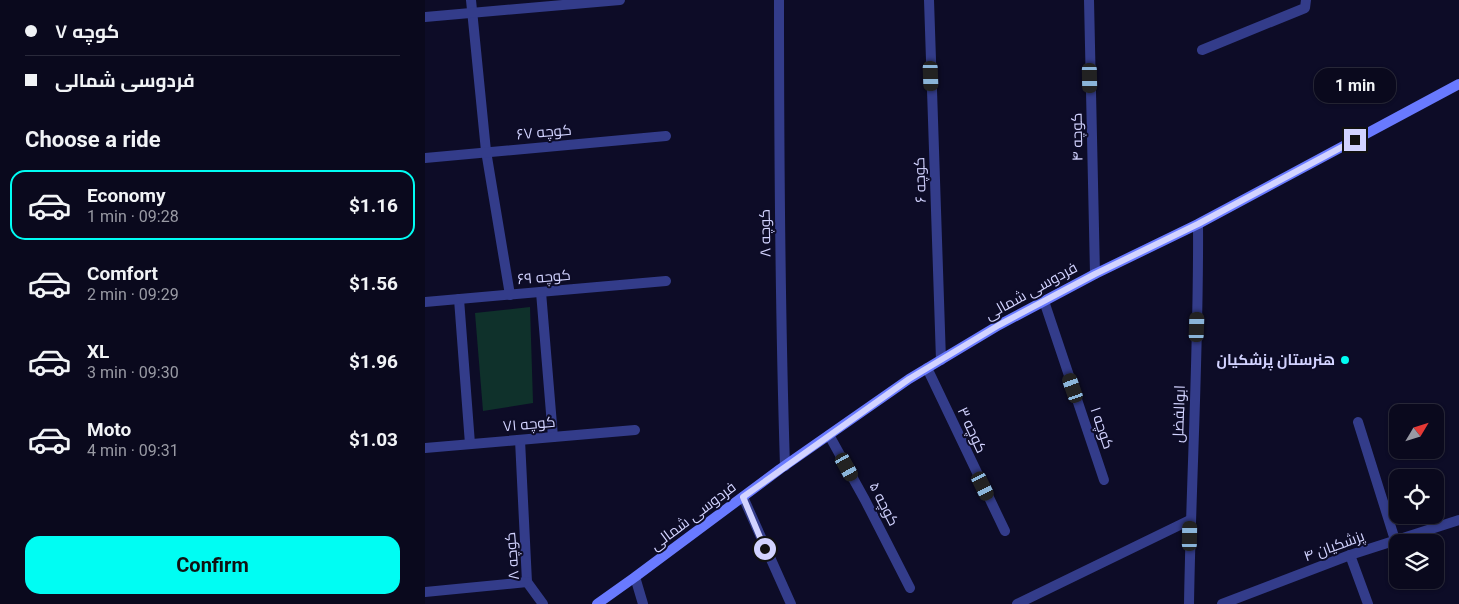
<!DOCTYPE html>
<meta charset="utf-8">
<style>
body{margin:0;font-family:Roboto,Cairo,sans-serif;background:#18172a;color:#f1f3f6;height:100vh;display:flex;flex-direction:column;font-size:19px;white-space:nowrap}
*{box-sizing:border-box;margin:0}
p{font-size:16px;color:#999aa4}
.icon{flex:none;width:28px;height:28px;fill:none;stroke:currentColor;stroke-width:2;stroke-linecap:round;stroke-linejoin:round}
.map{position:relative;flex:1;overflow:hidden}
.drawer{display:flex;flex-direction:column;background:#0a091d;width:425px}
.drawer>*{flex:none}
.top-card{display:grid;align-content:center;height:110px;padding:0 25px;background:#0a091d}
.needle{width:32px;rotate:52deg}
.buttons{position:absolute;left:964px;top:404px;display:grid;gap:10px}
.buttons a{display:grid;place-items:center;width:55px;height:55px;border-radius:10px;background:#0a091d;box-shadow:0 1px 4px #0004,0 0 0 1px #2a2a3b;font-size:25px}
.end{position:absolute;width:22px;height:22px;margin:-11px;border:6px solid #d2d3ff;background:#111;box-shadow:0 0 0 2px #111}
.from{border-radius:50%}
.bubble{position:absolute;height:35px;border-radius:15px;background:#0a091d;box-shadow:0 1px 4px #0004,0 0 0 1px #2a2a3b;font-size:16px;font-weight:700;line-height:35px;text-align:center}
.car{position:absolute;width:15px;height:30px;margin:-15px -8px;border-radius:6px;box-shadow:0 0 4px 1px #0007;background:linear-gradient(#222 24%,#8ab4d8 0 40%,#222 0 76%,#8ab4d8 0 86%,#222 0)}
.top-card b{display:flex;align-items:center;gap:18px;height:48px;font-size:19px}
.top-card b+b{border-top:1px solid #2a2a3b}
.top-card i{width:12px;height:12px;background:#f1f3f6}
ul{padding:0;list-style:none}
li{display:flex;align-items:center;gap:15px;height:70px;margin:0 10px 8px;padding:0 15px;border:2px solid transparent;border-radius:15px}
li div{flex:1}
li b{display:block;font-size:19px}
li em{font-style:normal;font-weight:700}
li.on{border-color:#00fdf3}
li>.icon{width:45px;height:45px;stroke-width:1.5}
h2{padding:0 25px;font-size:22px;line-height:60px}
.primary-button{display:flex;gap:10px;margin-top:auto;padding:10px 25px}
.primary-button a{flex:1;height:58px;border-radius:15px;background:#00fdf3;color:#111;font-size:20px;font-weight:700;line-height:58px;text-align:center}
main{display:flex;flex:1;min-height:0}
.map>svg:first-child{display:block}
.green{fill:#0f312b}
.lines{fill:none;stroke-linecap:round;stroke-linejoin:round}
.minor{stroke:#333c8a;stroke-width:10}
.tertiary{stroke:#333c8a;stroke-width:10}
.secondary{stroke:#697aff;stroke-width:10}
.route{stroke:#d2d3ff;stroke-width:6}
.poi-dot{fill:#00fdf3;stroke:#0d0c27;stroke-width:2}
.labels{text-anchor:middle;stroke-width:4;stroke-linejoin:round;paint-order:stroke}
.street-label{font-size:15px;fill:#d2d3ff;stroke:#0d0c27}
.poi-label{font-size:15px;font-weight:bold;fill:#d2d3ff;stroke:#0d0c27;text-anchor:end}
</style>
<main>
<section class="drawer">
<div class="top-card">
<b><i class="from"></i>کوچه ۷</b>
<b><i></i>فردوسی شمالی</b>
</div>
<h2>Choose a ride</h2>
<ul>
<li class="on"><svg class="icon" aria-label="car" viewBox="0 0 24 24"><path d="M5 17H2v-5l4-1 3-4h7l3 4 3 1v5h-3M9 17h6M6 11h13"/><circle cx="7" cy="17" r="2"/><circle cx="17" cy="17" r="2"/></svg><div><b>Economy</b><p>1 min · 09:28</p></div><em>$1.16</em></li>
<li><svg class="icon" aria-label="car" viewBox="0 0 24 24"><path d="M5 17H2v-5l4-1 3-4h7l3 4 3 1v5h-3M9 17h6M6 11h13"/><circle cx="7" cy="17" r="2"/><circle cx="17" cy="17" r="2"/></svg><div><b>Comfort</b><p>2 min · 09:29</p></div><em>$1.56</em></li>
<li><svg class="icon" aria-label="car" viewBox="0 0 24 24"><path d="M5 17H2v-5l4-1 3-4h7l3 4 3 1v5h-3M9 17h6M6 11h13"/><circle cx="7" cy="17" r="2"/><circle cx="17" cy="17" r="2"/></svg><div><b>XL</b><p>3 min · 09:30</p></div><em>$1.96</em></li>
<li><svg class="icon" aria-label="car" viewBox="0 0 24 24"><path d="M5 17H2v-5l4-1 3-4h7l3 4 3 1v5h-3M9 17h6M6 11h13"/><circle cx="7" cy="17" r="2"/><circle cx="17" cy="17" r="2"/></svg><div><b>Moto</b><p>4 min · 09:31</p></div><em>$1.03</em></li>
</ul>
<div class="primary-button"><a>Confirm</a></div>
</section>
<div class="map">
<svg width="1034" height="604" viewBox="0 0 1034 604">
<rect width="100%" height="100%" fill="#0d0c27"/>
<path class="green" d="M105,307l3,96 -50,8 -8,-98z"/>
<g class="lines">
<g class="minor">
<path d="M46,0l15,151 24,144"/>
<path d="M354,0c0,155 1,310 6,466"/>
<path d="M504,0l12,360"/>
<path d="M664,0l6,274"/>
<path d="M0,17l195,-17"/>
<path d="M777,50l103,-42 1,-8"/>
<path d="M0,158l241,-22"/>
<path d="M116,292l12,145"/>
<path d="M34,299l11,145"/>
<path d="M619,301l60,179"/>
<path d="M0,302l241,-21"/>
<path d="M502,368l78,163"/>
<path d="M933,422l37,118"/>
<path d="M404,435l36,65 45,88"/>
<path d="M95,440l7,142 16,22"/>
<path d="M0,448l210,-18"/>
<path d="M318,497l48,107"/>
<path d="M925,555l18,49"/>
<path d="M210,577l8,27"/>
<path d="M0,592l102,-10"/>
<path d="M592,604l173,-84"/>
<path d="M797,604l128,-49 109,-35"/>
</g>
<path class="tertiary" d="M764,604c2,-126 10,-253 9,-380"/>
<path class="secondary" d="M172,604l38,-27 145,-108 129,-90 90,-54 96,-51 103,-50 261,-140"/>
</g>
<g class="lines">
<path class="route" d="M340,549l-22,-52 166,-118 90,-54 96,-51 103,-50 157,-84"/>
</g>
<circle class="poi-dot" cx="920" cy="360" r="5"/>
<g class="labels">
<g class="street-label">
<text transform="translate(119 132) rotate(-5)" y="5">کوچه ۶۷</text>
<text transform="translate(652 137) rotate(-91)" y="5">کوچه ۴</text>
<text transform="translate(495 180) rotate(-92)" y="5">کوچه ۶</text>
<text transform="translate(340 233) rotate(-91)" y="5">کوچه ۸</text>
<text transform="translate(119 277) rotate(-5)" y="5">کوچه ۶۹</text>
<text transform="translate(606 291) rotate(-29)" y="5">فردوسی شمالی</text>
<text transform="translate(754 414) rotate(-88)" y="5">ابوالفضل</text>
<text transform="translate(104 424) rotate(-5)" y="5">کوچه ۷۱</text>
<text transform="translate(677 428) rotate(71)" y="5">کوچه ۱</text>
<text transform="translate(547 430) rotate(65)" y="5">کوچه ۳</text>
<text transform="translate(459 504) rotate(63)" y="5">کوچه ۵</text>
<text transform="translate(268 516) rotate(-37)" y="5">فردوسی شمالی</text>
<text transform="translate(909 546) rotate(-20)" y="5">پزشکیان ۴</text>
<text transform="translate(87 556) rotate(-95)" y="5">کوچه ۸</text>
</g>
<g class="poi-label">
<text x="910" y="365">هنرستان پزشکیان</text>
</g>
</g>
</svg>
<div class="buttons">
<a><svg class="needle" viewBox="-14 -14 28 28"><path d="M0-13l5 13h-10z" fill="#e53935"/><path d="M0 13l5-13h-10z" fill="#999aa4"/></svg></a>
<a><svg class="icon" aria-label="locate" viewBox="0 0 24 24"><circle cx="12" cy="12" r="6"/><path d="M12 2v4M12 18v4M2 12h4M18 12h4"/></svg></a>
<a><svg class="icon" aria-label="layers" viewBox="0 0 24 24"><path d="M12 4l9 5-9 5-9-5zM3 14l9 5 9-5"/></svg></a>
</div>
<i class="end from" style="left:340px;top:549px"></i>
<i class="end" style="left:930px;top:140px"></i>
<div class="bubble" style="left:889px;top:68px;width:82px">1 min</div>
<i class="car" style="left:506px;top:76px;rotate:178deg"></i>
<i class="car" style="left:665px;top:78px;rotate:179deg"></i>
<i class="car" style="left:772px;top:327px;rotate:2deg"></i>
<i class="car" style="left:648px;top:388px;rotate:341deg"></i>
<i class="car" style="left:422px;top:467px;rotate:151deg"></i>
<i class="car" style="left:558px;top:486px;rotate:154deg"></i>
<i class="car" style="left:765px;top:536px;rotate:1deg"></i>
</div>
</main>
